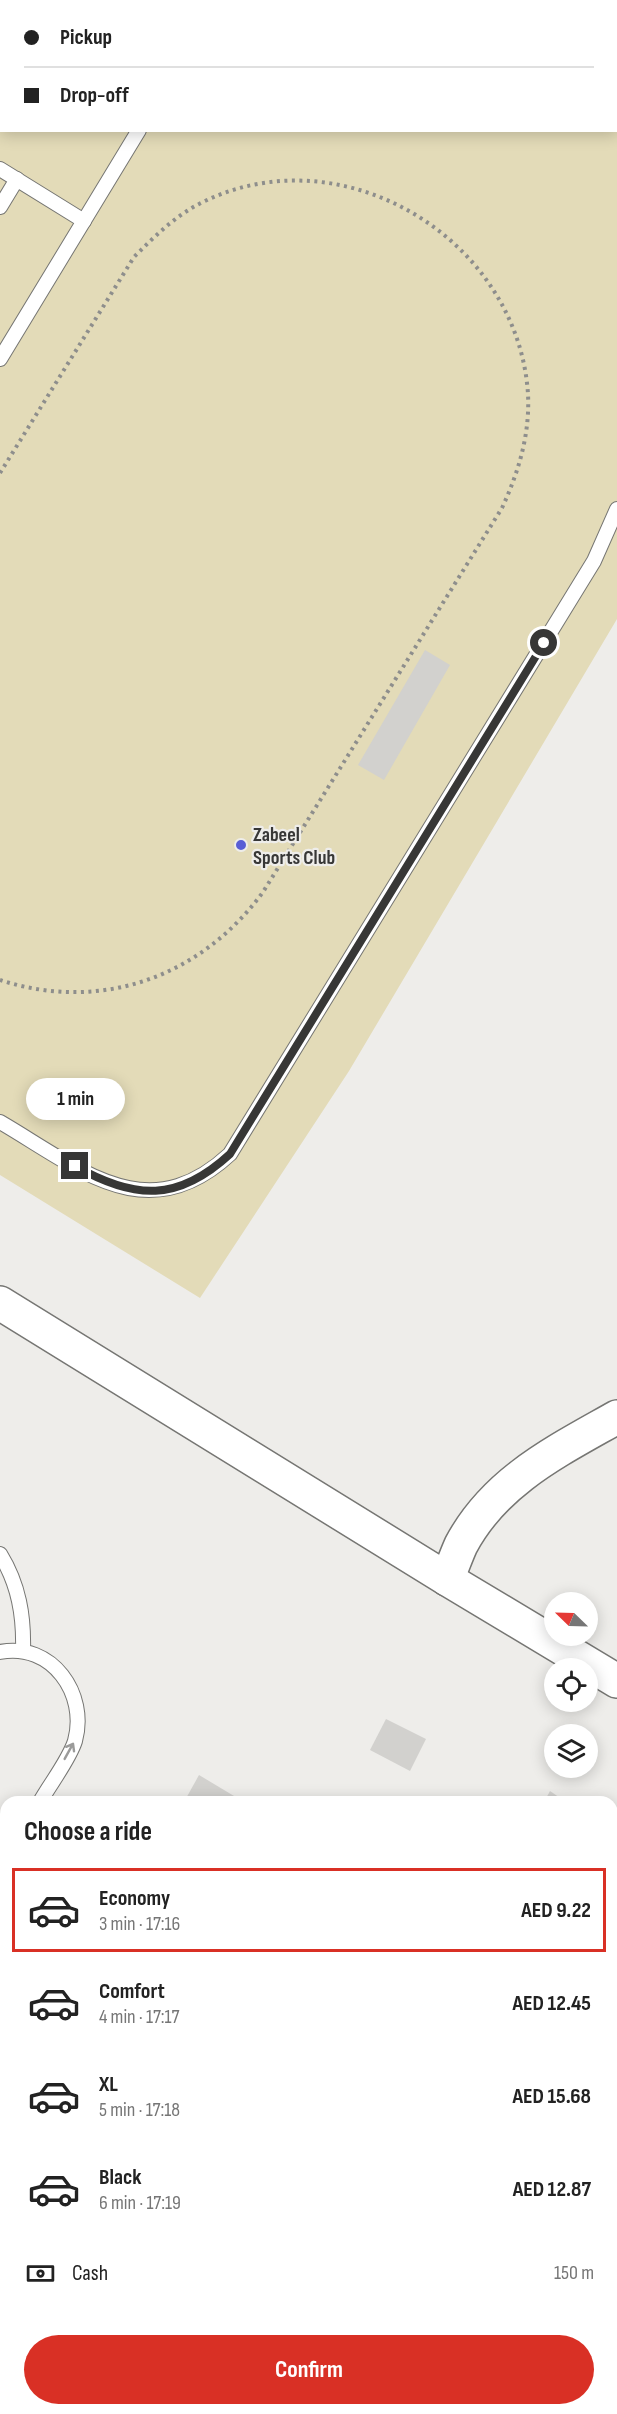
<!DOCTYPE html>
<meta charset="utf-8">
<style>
body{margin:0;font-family:"Sofia Sans Condensed",sans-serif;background:#f2f2f2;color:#222;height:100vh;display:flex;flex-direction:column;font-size:22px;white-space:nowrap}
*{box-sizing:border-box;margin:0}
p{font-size:20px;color:#767676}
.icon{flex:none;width:33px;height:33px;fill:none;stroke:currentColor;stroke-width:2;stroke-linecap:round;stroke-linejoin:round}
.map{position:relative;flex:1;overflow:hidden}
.details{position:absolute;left:0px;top:1796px;width:618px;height:620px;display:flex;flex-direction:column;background:#fff;border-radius:18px 18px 0 0;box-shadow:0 3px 15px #0003}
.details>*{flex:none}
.top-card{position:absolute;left:0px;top:0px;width:618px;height:132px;box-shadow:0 3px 15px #0003;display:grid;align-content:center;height:132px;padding:0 24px;background:#fff}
.needle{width:39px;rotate:293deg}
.buttons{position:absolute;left:544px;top:1592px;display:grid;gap:12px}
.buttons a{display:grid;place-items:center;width:54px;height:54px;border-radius:50%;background:#fff;box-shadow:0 3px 15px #0003;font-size:30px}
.end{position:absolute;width:27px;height:27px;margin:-14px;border:8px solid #373736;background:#fff;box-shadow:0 0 0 3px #fff}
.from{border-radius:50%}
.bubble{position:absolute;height:42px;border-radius:21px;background:#fff;box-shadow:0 3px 15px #0003;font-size:20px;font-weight:700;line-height:42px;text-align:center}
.top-card b{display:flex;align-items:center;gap:21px;height:57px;font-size:22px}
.top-card b+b{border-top:2px solid #e0e0e0}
.top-card i{width:15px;height:15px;background:#222}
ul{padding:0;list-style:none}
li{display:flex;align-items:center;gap:18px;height:84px;margin:0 12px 9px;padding:0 12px;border:3px solid transparent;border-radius:0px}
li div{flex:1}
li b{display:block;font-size:22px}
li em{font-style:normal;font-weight:700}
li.on{border-color:#d93025}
li>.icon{width:54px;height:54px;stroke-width:1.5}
h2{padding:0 24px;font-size:27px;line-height:72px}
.pay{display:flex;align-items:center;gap:15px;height:66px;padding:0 24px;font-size:22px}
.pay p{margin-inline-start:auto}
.action{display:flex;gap:12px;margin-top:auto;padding:12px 24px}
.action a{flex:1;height:69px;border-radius:36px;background:#d93025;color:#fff;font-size:24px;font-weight:700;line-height:69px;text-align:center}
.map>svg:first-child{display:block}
.green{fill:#e3dbb8;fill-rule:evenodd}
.building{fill:#d2d1ce}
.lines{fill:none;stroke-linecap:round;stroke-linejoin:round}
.lane-casing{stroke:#767673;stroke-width:16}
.secondary-casing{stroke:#767673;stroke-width:36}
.path{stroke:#8e8e8c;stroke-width:4;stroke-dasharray:3 4.5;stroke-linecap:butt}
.lane{stroke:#fff;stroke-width:14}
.secondary{stroke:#fff;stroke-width:33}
.oneway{stroke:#9b9b9a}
.route{stroke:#373736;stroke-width:8}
.poi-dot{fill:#595ed5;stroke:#eeedea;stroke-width:2}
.labels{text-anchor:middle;stroke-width:4.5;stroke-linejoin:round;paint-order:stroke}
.poi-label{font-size:20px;font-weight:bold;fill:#373736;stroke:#eeedea;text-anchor:start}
</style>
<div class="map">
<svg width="617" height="2414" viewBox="0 0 617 2414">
<rect width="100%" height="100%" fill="#eeedea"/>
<path class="green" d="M0,0h617v619l-268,452 -149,227 -200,-123zM2,2h614v128h-614z"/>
<g class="building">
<path d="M425,650l25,15 -66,115 -26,-15z"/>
<path d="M386,1719l40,20 -16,32 -40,-21z"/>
<path d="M199,1775l45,27h-60z"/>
<path d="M550,1791l16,11h-22z"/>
<path d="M615,1915l2,2v49l-5,-3v-42z"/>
<path d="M612,1980l5,2v34l-5,-3z"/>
<path d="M6,2016v42l-6,-3v-28z"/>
<path d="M10,2409h34l-2,5h-23z"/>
<path d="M310,2409h56l9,5h-62l-5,-2z"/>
</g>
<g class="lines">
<defs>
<g id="lane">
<path d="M460,0l3,2"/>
<path d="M219,2l1,-2"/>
<path d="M424,2l10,-2"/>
<path d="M616,96h1"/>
<path d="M0,169l84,52"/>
<path d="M0,207l17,-28"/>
<path d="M0,359l139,-229"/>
<path d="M0,1122c79,46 147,109 230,32l364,-593 23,-52"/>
<path d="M0,1554c19,31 24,62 23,97"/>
<path d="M0,1652c52,-10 88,42 75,89 -6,19 -25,43 -35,61"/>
<path d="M0,1868l6,-10"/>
<path d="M0,2003l6,-9"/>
</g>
<g id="secondary">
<path d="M0,1303l447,276 170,102"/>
<path d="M447,1579c5,-11 9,-23 14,-34 34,-64 96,-94 156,-128"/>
<path d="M612,2272l5,-8"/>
<path d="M524,2414l3,-5"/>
</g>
</defs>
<use href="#lane" class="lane-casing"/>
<use href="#secondary" class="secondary-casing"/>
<g class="path">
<path d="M0,473l134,-216c22,-22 43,-43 71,-56 140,-67 313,39 323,193 2,40 -9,77 -26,114l-239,384c-62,85 -162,121 -263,88"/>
<path d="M612,2346l5,3"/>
</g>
<use href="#lane" class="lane"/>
<use href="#secondary" class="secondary"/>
</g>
<defs><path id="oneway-shaft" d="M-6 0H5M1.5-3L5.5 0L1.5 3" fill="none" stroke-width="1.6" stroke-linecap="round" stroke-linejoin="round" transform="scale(1.5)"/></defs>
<use class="oneway" href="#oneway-shaft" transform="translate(69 1751) rotate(-61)"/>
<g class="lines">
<path class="route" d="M75,1166c60,34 103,36 155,-12l314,-511"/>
</g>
<circle class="poi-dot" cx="241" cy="845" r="6"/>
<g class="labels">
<g class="poi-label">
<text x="253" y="841">Zabeel<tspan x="253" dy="23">Sports Club</tspan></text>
</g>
</g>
</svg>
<div class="buttons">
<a><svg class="needle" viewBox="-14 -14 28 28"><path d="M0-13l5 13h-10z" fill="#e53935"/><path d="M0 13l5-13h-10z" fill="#767676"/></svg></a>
<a><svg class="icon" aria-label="locate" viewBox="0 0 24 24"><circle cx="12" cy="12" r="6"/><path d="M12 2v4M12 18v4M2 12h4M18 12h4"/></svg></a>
<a><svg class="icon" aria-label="layers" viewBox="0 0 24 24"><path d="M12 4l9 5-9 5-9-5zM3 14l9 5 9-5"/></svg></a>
</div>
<i class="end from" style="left:544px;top:643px"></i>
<i class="end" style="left:75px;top:1166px"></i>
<div class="bubble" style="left:26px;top:1078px;width:99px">1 min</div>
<div class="top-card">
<b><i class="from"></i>Pickup</b>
<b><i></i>Drop-off</b>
</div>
<section class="details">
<h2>Choose a ride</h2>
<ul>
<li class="on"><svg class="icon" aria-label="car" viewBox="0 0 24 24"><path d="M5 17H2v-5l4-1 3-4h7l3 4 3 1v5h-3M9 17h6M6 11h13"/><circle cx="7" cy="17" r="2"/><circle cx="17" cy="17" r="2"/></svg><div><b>Economy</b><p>3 min · 17:16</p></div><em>AED 9.22</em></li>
<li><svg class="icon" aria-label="car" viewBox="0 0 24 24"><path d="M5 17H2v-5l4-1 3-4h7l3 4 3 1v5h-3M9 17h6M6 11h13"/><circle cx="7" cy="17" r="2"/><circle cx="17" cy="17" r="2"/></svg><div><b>Comfort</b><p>4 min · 17:17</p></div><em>AED 12.45</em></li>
<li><svg class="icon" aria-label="car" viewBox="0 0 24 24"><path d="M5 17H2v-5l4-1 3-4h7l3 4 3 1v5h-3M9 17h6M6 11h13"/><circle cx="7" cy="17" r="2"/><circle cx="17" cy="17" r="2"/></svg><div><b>XL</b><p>5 min · 17:18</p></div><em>AED 15.68</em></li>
<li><svg class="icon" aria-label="car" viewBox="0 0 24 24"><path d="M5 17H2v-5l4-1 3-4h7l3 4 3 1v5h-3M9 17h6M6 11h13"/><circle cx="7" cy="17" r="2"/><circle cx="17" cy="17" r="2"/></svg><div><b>Black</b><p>6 min · 17:19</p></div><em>AED 12.87</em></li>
</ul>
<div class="pay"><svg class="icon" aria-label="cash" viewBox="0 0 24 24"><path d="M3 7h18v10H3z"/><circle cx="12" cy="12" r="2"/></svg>Cash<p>150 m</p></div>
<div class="action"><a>Confirm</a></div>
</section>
</div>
